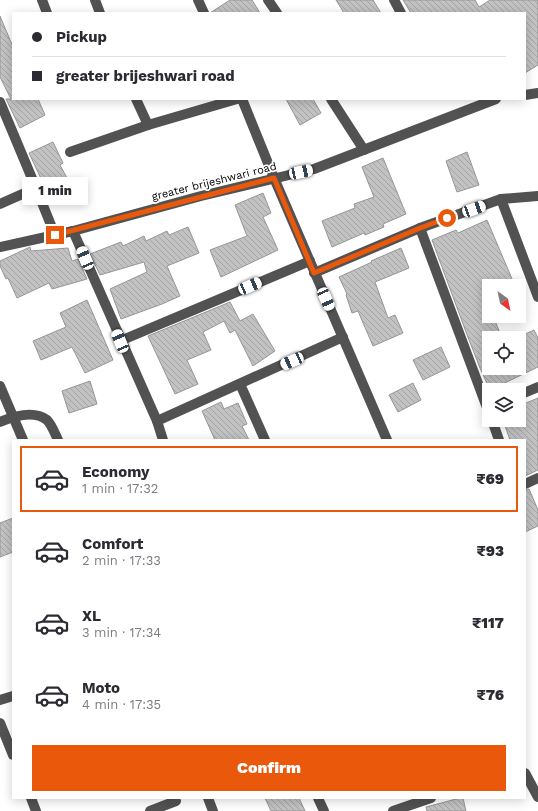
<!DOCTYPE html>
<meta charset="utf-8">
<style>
body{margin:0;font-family:"Work Sans",sans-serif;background:#f2f2f3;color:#2b2b33;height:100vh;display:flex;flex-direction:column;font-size:15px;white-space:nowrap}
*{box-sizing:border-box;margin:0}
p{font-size:13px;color:#7c7c81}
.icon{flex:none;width:22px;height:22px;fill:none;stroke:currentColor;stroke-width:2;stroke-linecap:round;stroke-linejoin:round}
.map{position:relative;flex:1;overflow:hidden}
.side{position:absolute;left:12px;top:439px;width:514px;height:360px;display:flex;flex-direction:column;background:#fff;border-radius:0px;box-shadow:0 2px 10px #0003}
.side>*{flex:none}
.hud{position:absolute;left:12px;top:12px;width:514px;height:88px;border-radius:0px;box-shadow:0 2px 10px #0003;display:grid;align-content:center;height:88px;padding:0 20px;background:#fff}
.needle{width:26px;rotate:147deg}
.tools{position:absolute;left:482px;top:279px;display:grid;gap:8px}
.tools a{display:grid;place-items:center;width:44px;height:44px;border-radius:0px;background:#fff;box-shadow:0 2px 10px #0003;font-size:20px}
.end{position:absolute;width:18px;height:18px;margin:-9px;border:5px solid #ea580c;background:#fff;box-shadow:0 0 0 2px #fff}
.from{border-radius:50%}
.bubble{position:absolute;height:28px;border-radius:0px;background:#fff;box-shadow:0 2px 10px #0003;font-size:13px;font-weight:800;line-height:28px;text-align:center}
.car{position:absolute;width:12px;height:24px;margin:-12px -6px;border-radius:5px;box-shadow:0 0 3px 1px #0007;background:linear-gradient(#fff 24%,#345 0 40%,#fff 0 76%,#345 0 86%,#fff 0)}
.hud b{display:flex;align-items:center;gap:14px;height:38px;font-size:15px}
.hud b+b{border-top:1px solid #e1e1e2}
.hud i{width:10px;height:10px;background:#2b2b33}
ul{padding:7px 0 0;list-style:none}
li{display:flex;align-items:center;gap:12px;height:66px;margin:0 8px 6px;padding:0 12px;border:2px solid transparent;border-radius:0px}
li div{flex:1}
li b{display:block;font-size:15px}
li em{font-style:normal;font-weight:800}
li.active{border-color:#ea580c}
li>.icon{width:36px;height:36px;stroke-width:1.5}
.button{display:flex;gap:8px;margin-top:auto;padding:8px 20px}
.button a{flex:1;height:46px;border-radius:0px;background:#ea580c;color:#fff;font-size:16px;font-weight:800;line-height:46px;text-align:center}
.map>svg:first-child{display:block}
.building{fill:url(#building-back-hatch);stroke:#969696}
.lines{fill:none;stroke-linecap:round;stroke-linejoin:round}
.minor{stroke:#525252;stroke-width:10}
.route{stroke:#ea580c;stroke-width:5}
.labels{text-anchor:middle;stroke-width:3.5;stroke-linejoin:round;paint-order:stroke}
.street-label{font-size:11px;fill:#000;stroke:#fff}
</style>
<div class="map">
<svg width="538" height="811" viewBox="0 0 538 811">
<defs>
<pattern id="building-back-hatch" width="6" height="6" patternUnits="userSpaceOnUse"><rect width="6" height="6" fill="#c2c2c2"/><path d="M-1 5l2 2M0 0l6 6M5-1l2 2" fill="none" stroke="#a5a5a5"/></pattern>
</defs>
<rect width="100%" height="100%" fill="#fff"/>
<g class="building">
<path d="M230,0h22l8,13h-50z"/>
<path d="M336,0h37l8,13h-37z"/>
<path d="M403,0h72l4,7 11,-7h48v65l-13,8v-60h-114z"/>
<path d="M0,16l13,31v52h25l7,16 -25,13 -14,-29h5l-11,-22z"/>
<path d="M286,99h27l8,14 -21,12z"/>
<path d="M53,142l10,21 -3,2 13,24 -22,11 -22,-47z"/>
<path d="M467,152l12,33 -22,7 -11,-31z"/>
<path d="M383,158l23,56 -23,10 1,3 -19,8 -1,-2 -32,14 -10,-26 33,-13 -1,-4 20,-7 -12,-30z"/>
<path d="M263,193l8,20 -8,4 15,33 -57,27 -11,-27 37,-14 -12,-31z"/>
<path d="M487,220l28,66h-26v17l-2,1 2,4v8h4l9,22h-13v30h30v-31l15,-7 4,8v29l-48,23 -10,-22 -14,-36 -34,-92 24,-10 2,3z"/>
<path d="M188,227l11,26 -32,13 13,30 -18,8 -41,15 -11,-30 37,-17 -3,-10 -44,13 -10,-21 31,-12 2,4 21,-10 2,5 21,-10 2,4z"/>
<path d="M30,247l1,4 37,-3 4,13 6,-2 9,20 -35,10 -3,-6 -32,15 -9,-20 -2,1 -6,-13v-5z"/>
<path d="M401,248l8,20 -34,14 13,36 7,-3 8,18 -30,13 -15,-35 -6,2 -6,-18 1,-1 -8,-17 33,-15 -1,-1z"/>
<path d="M87,300l26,60 -28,13 -13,-26 -31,13 -8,-19 33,-14 -6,-14z"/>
<path d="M230,302l10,19 13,-7 22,37 -22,15 -18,-36 -5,3 -6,-12 -21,11 8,18 -24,10 11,24 -23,10 -27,-58z"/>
<path d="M441,347l9,20 -27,13 -10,-20z"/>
<path d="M90,381l7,23 -28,9 -7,-22z"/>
<path d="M413,383l8,17 -23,12 -9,-17z"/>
<path d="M538,398v72l-13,6v-36h-15l-7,-20h16v-14z"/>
<path d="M221,402l3,7 14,-6 9,21 -5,2 7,14h-34l-13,-29z"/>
<path d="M529,489l9,21v16l-13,6v-42z"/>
<path d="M13,518v34l-13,5v-34z"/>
<path d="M265,798h34l6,13h-34z"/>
<path d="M460,798h3l3,13h-39l-1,-4z"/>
</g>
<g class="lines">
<g class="minor">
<path d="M42,0l5,13"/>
<path d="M95,0l5,13"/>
<path d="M198,0l6,13"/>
<path d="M268,0l9,13"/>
<path d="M394,0l7,13"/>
<path d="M525,95l13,-2"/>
<path d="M136,99l12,26"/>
<path d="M242,99l32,79 113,262"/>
<path d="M331,99l33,51"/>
<path d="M0,102l36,86"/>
<path d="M70,152l78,-27 89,-26"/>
<path d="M501,199l37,98"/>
<path d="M0,204l36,-16 19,47"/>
<path d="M420,228l69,185"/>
<path d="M73,231l84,190 6,19"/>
<path d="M0,247l73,-16 128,-35 113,-27 182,-70"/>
<path d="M314,273l106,-45 81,-29 37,-3"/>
<path d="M120,341l190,-80"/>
<path d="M240,384l25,56"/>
<path d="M0,386l23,54"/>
<path d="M519,395l19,-8"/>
<path d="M492,420l7,20"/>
<path d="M157,421l186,-84"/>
<path d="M0,422c14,-6 34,-12 47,-2 5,5 8,14 11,20"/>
<path d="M525,484l13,-6"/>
<path d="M0,700l13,-4"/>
<path d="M0,723l13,32"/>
<path d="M525,773l13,24"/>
<path d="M31,798l5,13"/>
<path d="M208,798l5,13"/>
<path d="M318,798l6,13"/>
<path d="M150,811l26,-10"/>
<path d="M393,811l38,-13"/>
</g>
</g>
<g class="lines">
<path class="route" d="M55,235l219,-57 40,95 106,-45 27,-10"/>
</g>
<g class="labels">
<g class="street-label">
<text transform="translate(214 181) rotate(-14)" y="4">greater brijeshwari road</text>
</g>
</g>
</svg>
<div class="tools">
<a><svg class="needle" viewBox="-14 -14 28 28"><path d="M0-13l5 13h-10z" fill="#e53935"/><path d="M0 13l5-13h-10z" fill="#7c7c81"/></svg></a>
<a><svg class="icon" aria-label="locate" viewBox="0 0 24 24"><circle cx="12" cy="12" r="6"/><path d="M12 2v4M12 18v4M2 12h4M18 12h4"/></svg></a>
<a><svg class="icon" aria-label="layers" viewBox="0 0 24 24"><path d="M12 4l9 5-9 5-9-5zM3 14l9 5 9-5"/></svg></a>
</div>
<i class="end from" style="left:447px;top:218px"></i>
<i class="end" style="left:55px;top:235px"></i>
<div class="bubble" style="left:22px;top:177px;width:66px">1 min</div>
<i class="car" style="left:301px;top:172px;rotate:78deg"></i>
<i class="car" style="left:474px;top:209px;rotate:70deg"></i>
<i class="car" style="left:85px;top:258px;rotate:337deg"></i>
<i class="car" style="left:250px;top:286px;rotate:67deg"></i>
<i class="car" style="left:326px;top:299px;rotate:156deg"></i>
<i class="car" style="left:120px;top:341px;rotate:337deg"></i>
<i class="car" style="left:292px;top:361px;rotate:246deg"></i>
<div class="hud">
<b><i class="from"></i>Pickup</b>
<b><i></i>greater brijeshwari road</b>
</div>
<section class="side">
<ul>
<li class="active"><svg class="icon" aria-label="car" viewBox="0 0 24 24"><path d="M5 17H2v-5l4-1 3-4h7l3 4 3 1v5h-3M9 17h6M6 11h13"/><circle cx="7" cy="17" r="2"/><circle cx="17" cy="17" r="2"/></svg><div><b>Economy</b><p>1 min · 17:32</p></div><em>₹69</em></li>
<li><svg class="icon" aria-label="car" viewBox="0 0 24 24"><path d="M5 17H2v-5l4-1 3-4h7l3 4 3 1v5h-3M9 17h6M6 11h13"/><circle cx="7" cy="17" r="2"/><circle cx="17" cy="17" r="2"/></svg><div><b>Comfort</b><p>2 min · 17:33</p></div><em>₹93</em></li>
<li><svg class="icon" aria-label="car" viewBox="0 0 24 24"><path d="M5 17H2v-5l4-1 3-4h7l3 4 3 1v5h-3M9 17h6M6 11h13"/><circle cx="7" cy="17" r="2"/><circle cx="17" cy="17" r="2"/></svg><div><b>XL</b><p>3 min · 17:34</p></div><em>₹117</em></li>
<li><svg class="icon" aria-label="car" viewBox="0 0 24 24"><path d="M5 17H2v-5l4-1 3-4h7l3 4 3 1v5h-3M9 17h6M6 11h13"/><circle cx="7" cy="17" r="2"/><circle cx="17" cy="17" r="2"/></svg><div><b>Moto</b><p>4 min · 17:35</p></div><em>₹76</em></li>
</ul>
<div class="button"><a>Confirm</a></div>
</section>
</div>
